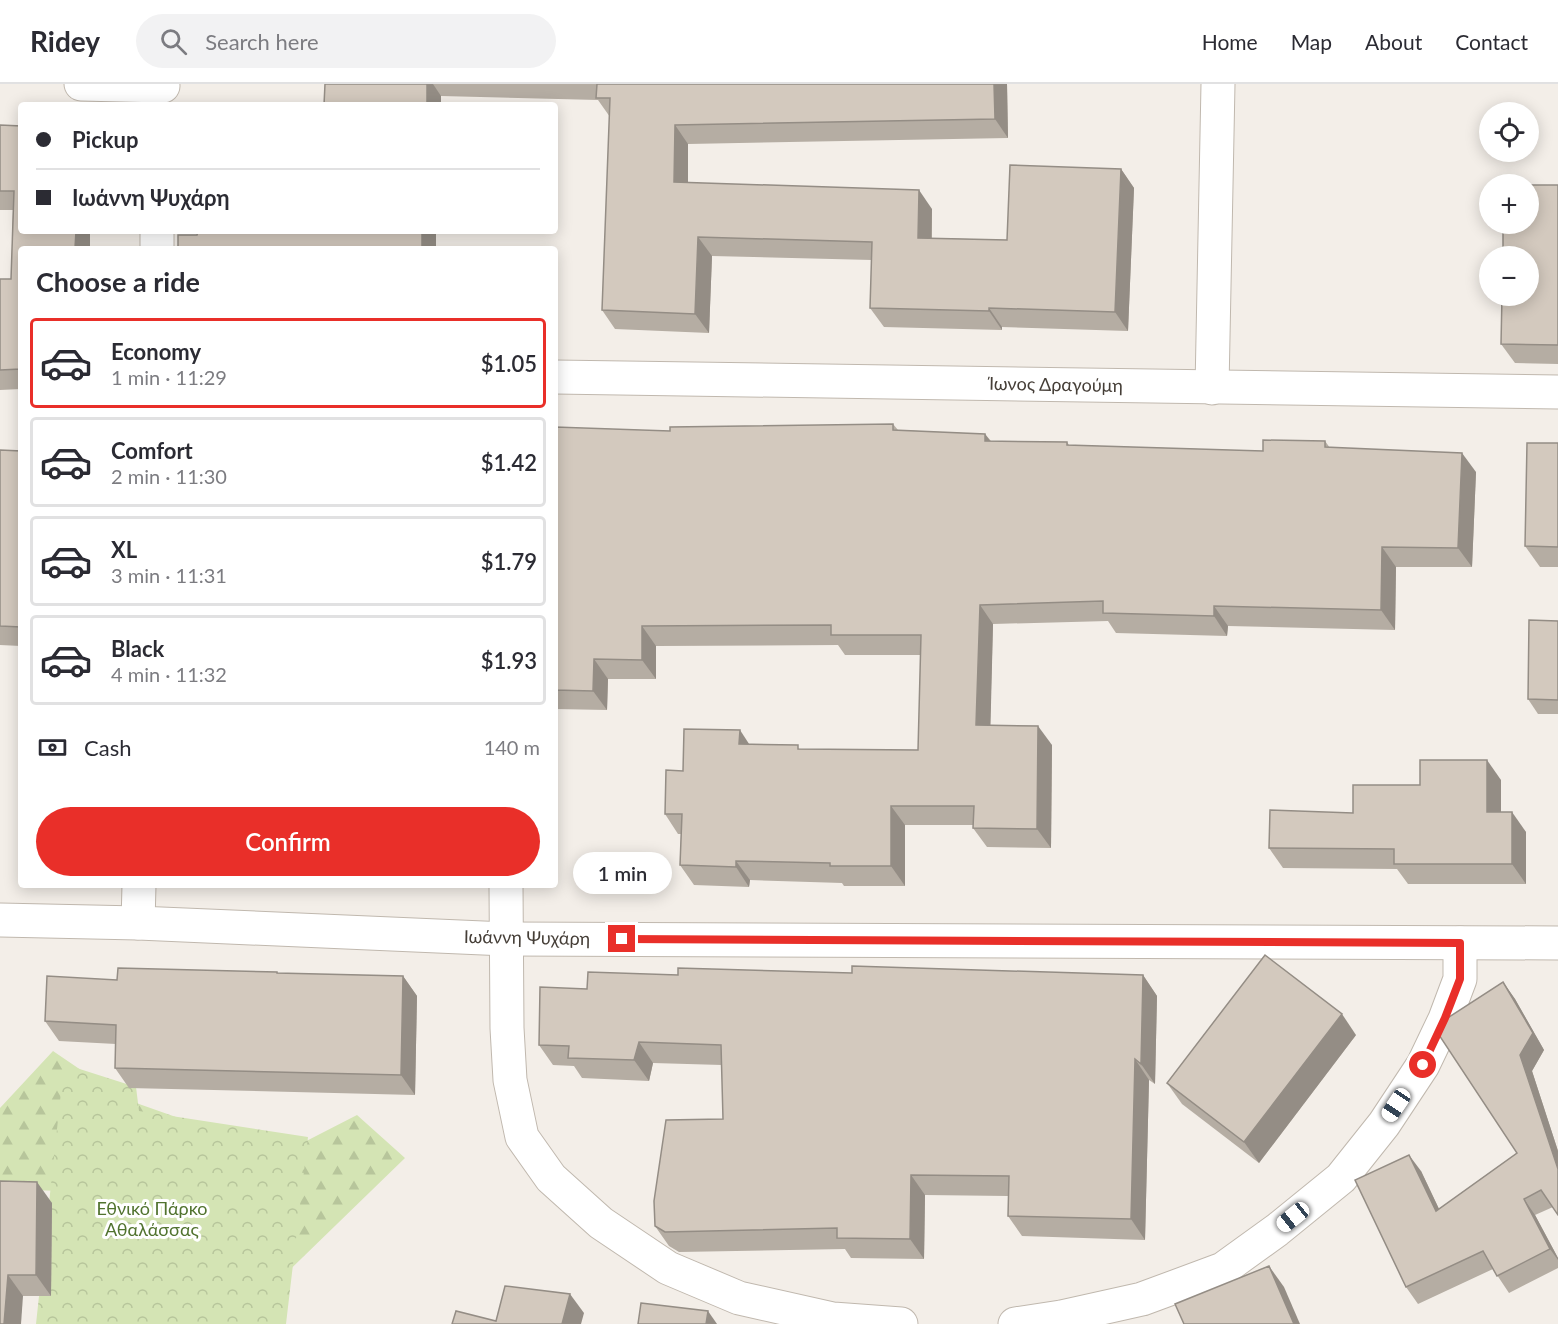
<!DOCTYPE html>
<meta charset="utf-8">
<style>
body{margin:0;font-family:Lato,sans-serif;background:#f2f2f3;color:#2b2b33;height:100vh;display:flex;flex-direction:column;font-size:22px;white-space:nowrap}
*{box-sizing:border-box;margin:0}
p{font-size:20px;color:#7c7c81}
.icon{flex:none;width:33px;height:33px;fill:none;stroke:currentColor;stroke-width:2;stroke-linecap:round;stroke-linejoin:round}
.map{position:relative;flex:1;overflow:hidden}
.side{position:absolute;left:18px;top:162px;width:540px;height:642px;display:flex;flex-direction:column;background:#fff;border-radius:6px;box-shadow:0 3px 15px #0003}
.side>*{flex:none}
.hud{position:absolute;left:18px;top:18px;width:540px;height:132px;border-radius:6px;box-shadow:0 3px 15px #0003;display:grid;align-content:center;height:132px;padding:0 18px;background:#fff}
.fabs{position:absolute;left:1479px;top:18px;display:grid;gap:12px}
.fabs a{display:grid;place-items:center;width:60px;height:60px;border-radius:50%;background:#fff;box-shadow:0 3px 15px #0003;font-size:30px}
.end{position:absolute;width:27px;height:27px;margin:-14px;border:8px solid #e92f29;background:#fff;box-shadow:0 0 0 3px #fff}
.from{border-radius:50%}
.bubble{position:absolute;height:42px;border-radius:21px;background:#fff;box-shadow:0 3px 15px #0003;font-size:20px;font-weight:600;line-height:42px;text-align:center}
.car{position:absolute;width:18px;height:36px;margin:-18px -9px;border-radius:8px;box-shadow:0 0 4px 2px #0007;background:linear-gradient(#fff 24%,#345 0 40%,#fff 0 76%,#345 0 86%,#fff 0)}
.hud b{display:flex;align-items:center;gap:21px;height:57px;font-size:22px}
.hud b+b{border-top:2px solid #e1e1e2}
.hud i{width:15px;height:15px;background:#2b2b33}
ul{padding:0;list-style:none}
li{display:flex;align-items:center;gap:18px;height:90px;margin:0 12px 9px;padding:0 6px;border:3px solid #e1e1e2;border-radius:6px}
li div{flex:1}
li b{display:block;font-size:22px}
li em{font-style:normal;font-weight:600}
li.active{border-color:#e92f29}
li>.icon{width:54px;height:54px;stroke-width:1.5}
h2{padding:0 18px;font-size:27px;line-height:72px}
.pay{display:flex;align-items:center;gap:15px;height:66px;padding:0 18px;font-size:22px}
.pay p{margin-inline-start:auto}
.primary-button{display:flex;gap:12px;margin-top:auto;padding:12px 18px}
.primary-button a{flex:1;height:69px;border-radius:36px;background:#e92f29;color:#fff;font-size:24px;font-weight:600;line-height:69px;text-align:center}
header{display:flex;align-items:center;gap:36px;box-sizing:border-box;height:84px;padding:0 30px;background:#fff;border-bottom:2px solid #e1e1e2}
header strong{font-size:28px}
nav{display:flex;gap:33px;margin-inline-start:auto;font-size:21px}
.search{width:420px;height:54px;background:#f2f2f3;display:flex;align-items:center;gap:15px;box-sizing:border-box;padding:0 21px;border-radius:33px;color:#7c7c81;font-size:22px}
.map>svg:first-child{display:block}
.forest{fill:url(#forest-firs)}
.park{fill:url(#park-crowns)}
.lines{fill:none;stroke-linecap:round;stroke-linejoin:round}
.minor-casing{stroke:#c0b8ae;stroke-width:35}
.minor{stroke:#fff;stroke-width:33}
.wall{fill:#b5ada3}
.shaded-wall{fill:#948d85}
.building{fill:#d3c9be;stroke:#948d85;stroke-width:1.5}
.route{stroke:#e92f29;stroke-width:8}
.labels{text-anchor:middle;stroke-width:6;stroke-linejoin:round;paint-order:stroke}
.street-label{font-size:18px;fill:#453e37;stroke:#fff}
.park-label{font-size:18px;fill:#51732f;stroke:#fff}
</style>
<header>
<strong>Ridey</strong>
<div class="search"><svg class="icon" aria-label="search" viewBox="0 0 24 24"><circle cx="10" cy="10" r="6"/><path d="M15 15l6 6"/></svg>Search here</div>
<nav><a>Home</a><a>Map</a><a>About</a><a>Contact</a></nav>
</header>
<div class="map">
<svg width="1558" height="1240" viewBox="0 0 1558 1240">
<defs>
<pattern id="forest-firs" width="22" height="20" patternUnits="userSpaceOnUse" patternTransform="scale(1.5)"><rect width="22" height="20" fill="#d4e4b4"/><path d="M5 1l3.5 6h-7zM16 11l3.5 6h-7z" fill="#b7c59b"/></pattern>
<pattern id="park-crowns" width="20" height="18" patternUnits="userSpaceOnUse" patternTransform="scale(1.5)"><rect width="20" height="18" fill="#d4e4b4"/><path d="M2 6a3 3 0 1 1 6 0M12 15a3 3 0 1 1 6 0" fill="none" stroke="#b7c59b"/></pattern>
</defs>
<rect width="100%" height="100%" fill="#f3eee8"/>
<path class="forest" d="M53,967l69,47 159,56 76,-39 48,43 -171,166 -173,-133 -61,-2v-81z"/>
<path class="park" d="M64,980l72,23 3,24 169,26 -22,187h-250z"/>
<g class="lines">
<defs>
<g id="minor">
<path d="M81,0l82,2"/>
<path d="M157,165v-18"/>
<path d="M555,293l1003,15"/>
<path d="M1212,304l6,-304"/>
<path d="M506,801l1,143 3,52 12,57 29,41 50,45 67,45 71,30 94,21 68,5"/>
<path d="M0,836l138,3 368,16 1052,4"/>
<path d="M138,839l1,-38"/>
<path d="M1015,1240l46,-7 81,-18 81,-30 54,-39 64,-52 43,-54 39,-59 22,-46 15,-40v-36"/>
</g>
</defs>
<use href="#minor" class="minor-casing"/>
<use href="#minor" class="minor"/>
</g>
<g class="wall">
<path d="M325,0h682l1,54 -320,6v38l244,27v29l75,2 114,-71 13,19 -6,143 -126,-4v3l-118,-3 -14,-19 2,-48 -160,-4 -3,77 -94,-4 -13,-19 8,-193 -12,-17 -157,-4v9h-117z"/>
<path d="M0,41l21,1v105h69v18h-69v140l-21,1v-111h11l2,-69h-13z"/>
<path d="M1558,101v179l-43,-1 -14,-19z"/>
<path d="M893,340l5,6 87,4 6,7 76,1 2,3 194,6 62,-10 5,7 146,24 -4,95h-76l-1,63 -167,-4 -1,10 -111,-3 -8,-12 -115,3 -3,101 62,20 -1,103 -64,-1 -14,-19v-3h-68v61h-61l-2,-3 -92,-3 -1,7 -55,-2 -14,-20 1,-31h-3l-13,-20 18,-43 66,-27 52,5 117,1 3,-95h-76l-7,-10 -182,1v33h-48l-1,31 -52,-1v-282l115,4z"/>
<path d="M1558,359v124h-18l-15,-21z"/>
<path d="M0,366l21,1v195l-21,-1z"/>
<path d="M1558,537v93h-20l-10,-15z"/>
<path d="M1501,696v32l25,20v52h-118l-11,-15 -114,-1 -14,-20 151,-63z"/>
<path d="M277,888l1,1 125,3 14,20 -2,99 -286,-7 -14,-20 1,-24 -57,-3 -14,-20 72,-41z"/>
<path d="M852,889l291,2 14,21 -2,88 -6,-4 -4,160 -123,-4 -14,-20v-20l-83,-1 -1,64 -73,-1 -6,-9 -166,3 -10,-6 -14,-20 68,-107 -1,-54 -69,-2 -4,18 -67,-3 -8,-12 -21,-1 -14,-20 48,-56 91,-14z"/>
<path d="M1503,898l12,17 29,51 -12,21 26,80v64l-5,-8 -18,8 23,43v10l-49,25 -16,-24 -75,35 -12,-17 15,-116 18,38 78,-56z"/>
<path d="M1356,951l-97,128 -77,-59 -15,-21z"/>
<path d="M0,1097l52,22 -1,93h-28l-23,28z"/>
</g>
<g class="shaded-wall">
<path d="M427,0h6l8,12v9h-14z"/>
<path d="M994,0h13l1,54 -13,-19z"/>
<path d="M675,41l13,19v57l-14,-19z"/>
<path d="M1121,85l13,19 -6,143 -13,-19z"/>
<path d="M919,106l13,19 -1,48 -13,-19z"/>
<path d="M76,147h14v18h-14l-1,-1z"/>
<rect x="422" y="147" width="14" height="18"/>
<path d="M698,153l14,19 -3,77 -14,-19z"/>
<path d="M989,224l13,19v3l-13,-19z"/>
<path d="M985,350l14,19 -14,-12z"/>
<path d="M1462,369l14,19 -4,95 -14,-19z"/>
<path d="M1382,463l14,20 -1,63 -14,-20z"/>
<path d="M980,521l13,19 -3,121 -14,-20z"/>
<path d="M1214,522l14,20 -1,10 -13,-20z"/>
<path d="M642,542l14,20v33l-14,-19z"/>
<path d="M594,575l14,20 -1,31 -14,-19z"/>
<path d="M1038,642l14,19 -1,103 -14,-19z"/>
<path d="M740,646l13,20 -14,-6z"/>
<path d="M1487,676l14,20v52l-14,-20z"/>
<path d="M891,722l14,19v61l-14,-20z"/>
<path d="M1512,728l14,20v52l-14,-20z"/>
<path d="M736,777l14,19 -1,7 -13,-20z"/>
<path d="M1143,891l14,21 -2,88 -14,-20z"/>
<path d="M403,892l14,20 -2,99 -14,-20z"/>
<path d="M1503,898l12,17 29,51 -12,21 26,80v18l-38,-114z"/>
<path d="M1342,930l14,21 -97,128 -15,-21z"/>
<path d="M639,958l14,21 -4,18 -15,-21z"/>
<path d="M1135,975l14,21 -4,160 -14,-21z"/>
<path d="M1409,1071l12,16 27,57 -12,-17z"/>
<path d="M911,1091l14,20 -1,64 -14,-20z"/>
<path d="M37,1098l15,21 -1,93 -15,-21z"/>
<path d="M1524,1115l11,16 23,43v2l-8,-11z"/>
<path d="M1269,1182l15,21 16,37h-6z"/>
<path d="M8,1191l15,21 -2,28h-17z"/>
<path d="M570,1210l14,19 -3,11h-19z"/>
<path d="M708,1227l9,13h-11z"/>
</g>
<g class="building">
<path d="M325,0h102v21h-103z"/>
<path d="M597,0h397l1,35 -320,6 -1,57 245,8 -1,48 89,2 3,-75 111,4 -6,143 -126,-4v3l-119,-3 2,-66 -174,-5 -3,77 -93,-4 8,-212h-14z"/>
<path d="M0,41l21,1v105h55l-1,17 -23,-1 1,2h-32v120l-21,1v-91h11l3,-88h-14z"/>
<path d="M1528,101h30v160l-57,-1 1,-48h26v-40h-25v-32h25z"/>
<path d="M198,147h224v18h-244v-14h19z"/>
<path d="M893,340v6l92,4v7l82,1v3l196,6v-11l62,1v6l137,6 -4,95 -76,-1 -1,63 -167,-4v10l-111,-3v-12l-123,4 -4,120 62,1 -1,103 -64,-1 1,-22h-83v60h-61v-3l-94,-2v6l-56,-2 2,-51h-17l1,-44 17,1 1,-42 56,1 -1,14 59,1v4l120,1 3,-115h-90v-10l-189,1v34l-48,-1 -1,32 -38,-1v-263l115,4v-4z"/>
<path d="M1527,359h31v104l-33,-1z"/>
<path d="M0,366l21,1v176l-21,-1z"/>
<path d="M1529,536l29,1v79l-30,-1z"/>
<path d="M1420,676h67v52h25v52h-118v-15l-125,-1 1,-38 83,3v-28h67z"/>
<path d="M1265,871l77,59 -98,128 -77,-59z"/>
<path d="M852,882l291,9 -2,89 -6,-5 -4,160 -123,-3 1,-40 -98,-1 -1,64 -73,-1v-10l-172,4 -10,-6 -1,-25 12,-81 57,-1 -2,-74 -82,-3 -5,18 -66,-2 1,-12 -30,-1 1,-58 47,2 1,-17 90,3v-7l174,5z"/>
<path d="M118,884l159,4v1l126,3 -2,99 -286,-7 1,-43 -71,-4 2,-45 70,4z"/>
<path d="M1503,898l30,51 -13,22 38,114v46l-17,-25 -17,9 26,50 -53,27 -14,-25 -77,36 -51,-107 54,-25 27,56 81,-58 -78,-118 7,-16z"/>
<path d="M0,1097l37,1 -1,93h-28l-4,49h-4z"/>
<path d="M1269,1182l25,58h-110l-9,-20z"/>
<path d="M505,1202l65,8 -8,30h-110l4,-13 40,10z"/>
<path d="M641,1219l67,8 -2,13h-68z"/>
</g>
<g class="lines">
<path class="route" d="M622,855l838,4v36l-15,39 -22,47"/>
</g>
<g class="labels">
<g class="street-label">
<text transform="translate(1056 301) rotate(1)" y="6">Ίωνος Δραγούμη</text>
<text transform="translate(527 854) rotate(1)" y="6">Ιωάννη Ψυχάρη</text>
</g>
<g class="park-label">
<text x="152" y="1131">Εθνικό Πάρκο<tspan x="152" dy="21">Αθαλάσσας</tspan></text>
</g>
</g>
</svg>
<div class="fabs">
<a><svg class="icon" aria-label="locate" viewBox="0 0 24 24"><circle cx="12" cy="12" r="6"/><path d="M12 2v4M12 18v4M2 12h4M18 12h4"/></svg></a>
<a>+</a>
<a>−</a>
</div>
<i class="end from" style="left:1423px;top:981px"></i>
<i class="end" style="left:622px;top:855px"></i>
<div class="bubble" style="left:573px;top:768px;width:99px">1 min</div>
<i class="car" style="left:1396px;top:1021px;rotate:214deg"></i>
<i class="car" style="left:1293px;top:1133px;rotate:231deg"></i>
<div class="hud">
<b><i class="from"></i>Pickup</b>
<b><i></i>Ιωάννη Ψυχάρη</b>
</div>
<section class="side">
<h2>Choose a ride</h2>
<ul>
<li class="active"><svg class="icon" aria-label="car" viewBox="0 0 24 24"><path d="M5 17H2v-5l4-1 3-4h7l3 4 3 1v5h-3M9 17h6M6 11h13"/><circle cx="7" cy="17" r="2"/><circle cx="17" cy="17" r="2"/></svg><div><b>Economy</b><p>1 min · 11:29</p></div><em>$1.05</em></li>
<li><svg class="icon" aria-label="car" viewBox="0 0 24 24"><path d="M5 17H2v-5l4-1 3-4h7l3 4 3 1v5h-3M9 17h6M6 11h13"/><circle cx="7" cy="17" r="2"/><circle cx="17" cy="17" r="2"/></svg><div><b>Comfort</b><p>2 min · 11:30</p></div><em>$1.42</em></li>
<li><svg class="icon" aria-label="car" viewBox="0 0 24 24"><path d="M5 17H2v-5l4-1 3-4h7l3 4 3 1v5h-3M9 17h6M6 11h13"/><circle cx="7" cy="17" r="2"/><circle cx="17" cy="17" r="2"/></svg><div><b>XL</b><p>3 min · 11:31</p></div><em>$1.79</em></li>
<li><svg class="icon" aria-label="car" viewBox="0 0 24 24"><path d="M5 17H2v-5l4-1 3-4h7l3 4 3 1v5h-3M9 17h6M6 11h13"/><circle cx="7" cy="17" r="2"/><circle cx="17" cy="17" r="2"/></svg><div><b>Black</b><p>4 min · 11:32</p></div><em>$1.93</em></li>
</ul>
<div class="pay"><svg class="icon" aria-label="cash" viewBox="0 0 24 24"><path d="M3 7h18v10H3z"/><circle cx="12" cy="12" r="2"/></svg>Cash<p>140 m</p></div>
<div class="primary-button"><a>Confirm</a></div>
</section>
</div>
